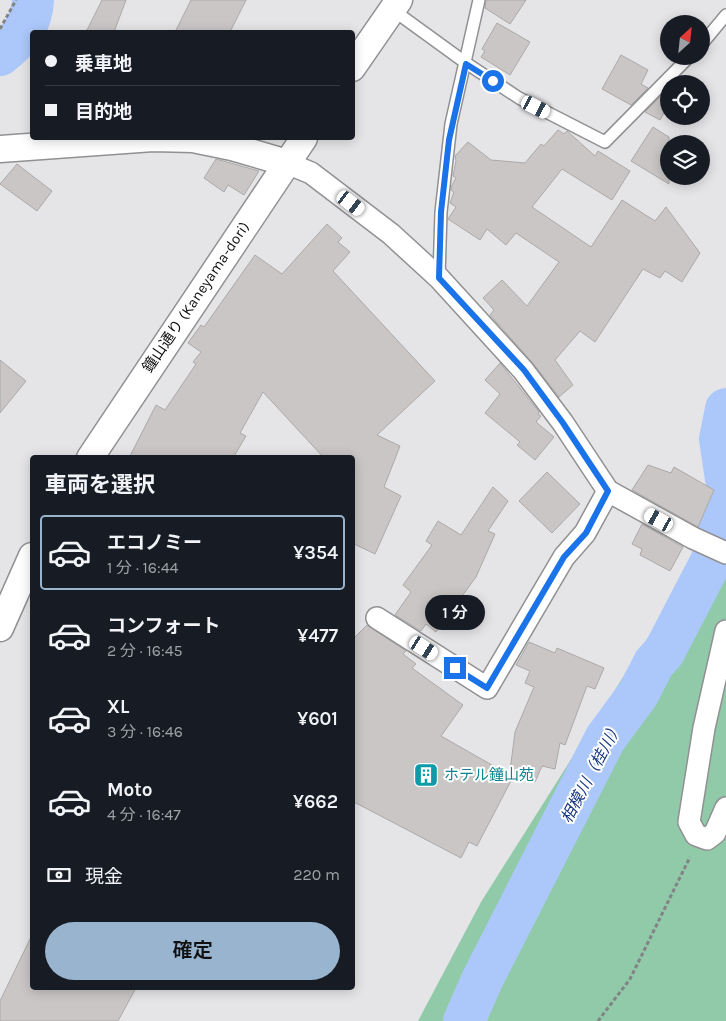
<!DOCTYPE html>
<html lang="ja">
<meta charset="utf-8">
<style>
body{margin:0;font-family:Karla,"Noto Sans JP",sans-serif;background:#20242c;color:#f1f3f6;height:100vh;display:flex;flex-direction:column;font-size:19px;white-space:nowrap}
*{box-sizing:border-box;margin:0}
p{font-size:16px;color:#9ea1a6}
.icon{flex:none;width:28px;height:28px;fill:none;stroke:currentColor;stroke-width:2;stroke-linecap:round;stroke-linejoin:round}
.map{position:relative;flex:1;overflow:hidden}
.drawer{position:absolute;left:30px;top:455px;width:325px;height:535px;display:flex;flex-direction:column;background:#171b24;border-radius:5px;box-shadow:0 2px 12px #0003}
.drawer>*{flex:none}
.guide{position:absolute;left:30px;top:30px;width:325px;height:110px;border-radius:5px;box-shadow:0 2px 12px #0003;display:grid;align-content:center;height:110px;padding:0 15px;background:#171b24}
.needle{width:32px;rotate:27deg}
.fabs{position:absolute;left:660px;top:15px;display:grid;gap:10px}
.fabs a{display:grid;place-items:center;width:50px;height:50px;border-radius:50%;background:#171b24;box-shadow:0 2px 12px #0003;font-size:25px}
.end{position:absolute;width:22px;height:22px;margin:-11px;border:6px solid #1a73e8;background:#fff;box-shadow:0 0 0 2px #fff}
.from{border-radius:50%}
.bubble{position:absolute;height:35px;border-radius:18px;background:#171b24;box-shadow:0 2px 12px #0003;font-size:16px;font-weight:600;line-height:35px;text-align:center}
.car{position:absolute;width:15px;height:30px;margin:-15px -8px;border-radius:6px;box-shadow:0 0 4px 1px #0007;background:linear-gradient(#fff 24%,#345 0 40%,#fff 0 76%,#345 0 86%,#fff 0)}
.guide b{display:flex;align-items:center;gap:18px;height:48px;font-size:19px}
.guide b+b{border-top:1px solid #363941}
.guide i{width:12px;height:12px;background:#f1f3f6}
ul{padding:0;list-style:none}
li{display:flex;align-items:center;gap:15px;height:75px;margin:0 10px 8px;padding:0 5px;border:2px solid transparent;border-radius:5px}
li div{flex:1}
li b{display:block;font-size:19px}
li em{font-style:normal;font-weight:600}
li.selected{border-color:#99b4cf}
li>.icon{width:45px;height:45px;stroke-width:1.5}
h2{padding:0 15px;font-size:22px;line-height:60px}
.pay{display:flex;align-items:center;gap:12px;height:55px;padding:0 15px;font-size:19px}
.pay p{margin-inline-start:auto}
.action{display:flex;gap:10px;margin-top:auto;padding:10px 15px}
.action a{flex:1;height:58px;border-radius:30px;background:#99b4cf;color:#111;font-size:20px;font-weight:600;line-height:58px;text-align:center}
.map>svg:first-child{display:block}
.green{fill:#90caa9}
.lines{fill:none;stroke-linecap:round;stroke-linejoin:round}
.river{stroke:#acc8fa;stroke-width:42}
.building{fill:#c9c6c5;stroke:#aca9a8}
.service-casing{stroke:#919193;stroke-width:14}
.minor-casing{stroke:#919193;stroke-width:24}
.tertiary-casing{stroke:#919193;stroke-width:29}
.path{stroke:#838386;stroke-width:3;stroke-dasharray:4 2.5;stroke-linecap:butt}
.service{stroke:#fff;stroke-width:11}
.minor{stroke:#fff;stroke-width:21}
.tertiary{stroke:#fff;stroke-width:26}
.route{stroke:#1a73e8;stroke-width:6}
.labels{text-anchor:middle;stroke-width:4;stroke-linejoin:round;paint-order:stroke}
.street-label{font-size:15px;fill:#121213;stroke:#fff}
.culture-label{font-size:15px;fill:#0d838f;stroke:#fff;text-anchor:start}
.water-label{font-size:16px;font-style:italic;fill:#163980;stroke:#fff}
</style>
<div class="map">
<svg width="726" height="1021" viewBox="0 0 726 1021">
<rect width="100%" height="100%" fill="#e5e5e8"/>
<path class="green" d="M726,539v482h-308l63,-119 173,-274z"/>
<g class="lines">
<g class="river">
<path d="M0,55c19,-14 32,-31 33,-55"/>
<path d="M726,409l-6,30 6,40"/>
<path d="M464,1021l19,-43 122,-239 33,-45 16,-31 10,-11 52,-100 4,-33 6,-21"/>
</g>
</g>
<g class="building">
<path d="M102,0h24l-12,32h-28z"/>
<path d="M191,0h55l-16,32h-55z"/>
<path d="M486,0h40l-16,24 -25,-16z"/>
<path d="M497,23l33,19 -20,33 -29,-18 4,-6 -3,-2z"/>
<path d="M621,55l27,15 -7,14 7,4 -17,17 -29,-16z"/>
<path d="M661,96l8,5v3l-9,16 -15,-8z"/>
<path d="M653,127l16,10v47l-38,-23z"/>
<path d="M558,130l6,4 3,-3 28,25 3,-5 32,20 -18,29 -50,-31 -30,38 59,40 31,-47 33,21 11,-14 34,46 -18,29 -17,-11 -5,7 -17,-9 -48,73 -15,-11 -25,29 18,25 -14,12 -27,-35 -42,-47 4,-5 -11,-12 19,-18 25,26 32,-44 -43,-29 -10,12 -19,-16 -7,11 -32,-21 8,-12 -6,-4 4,-11 -3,-2 1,-5 4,-7 -3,-2 3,-15 -1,-5 13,-14 23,18 34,3 16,-19 3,2z"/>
<path d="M216,159l43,12 -15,24 -16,-10 -4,7 -20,-14z"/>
<path d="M17,164l35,27 -15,20 -37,-27z"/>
<path d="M327,224l15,14 -4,4 12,10 -17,19 102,110 -58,54 23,11 -16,41 17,9 -26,58 -23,-11v-85h-28l-61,-66 -23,41 6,3 -13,22h-104l27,-53 9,5 31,-46 -3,-2 8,-10 -13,-9 13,-18 3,2 51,-72 27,19z"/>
<path d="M0,360l26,21 -26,32z"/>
<path d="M500,363l39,49 -1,2 3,2 -5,6 18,15 -19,23 -18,-15 3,-3 -35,-29 15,-19 -15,-14z"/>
<path d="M648,465l23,8 3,-6 40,23 -16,37 -66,-37z"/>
<path d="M547,472l33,32 -28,29 -33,-32z"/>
<path d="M493,487l15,14 -20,30 7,3 -19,43 -40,55 -10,-8 -5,7 -26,-16 16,-23 -8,-7 29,-40 -6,-4 12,-20 23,14z"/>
<path d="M642,524l41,23 -13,24 -30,-16 2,-6 -10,-5z"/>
<path d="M367,625l39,26 -3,3 13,10 -4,4 51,37 -22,31 72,41 -36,69 -8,-4 -8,16 -109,-57v-161z"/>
<path d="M529,642l26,11 2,-5 47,20 -9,21 -8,-3 -22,59 -5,-2 -5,26 -13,-3 -7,16 -25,-11 5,-39 19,-45 -9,-4 5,-12 -14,-6z"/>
<path d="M32,935v53h104l-18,33h-118v-20z"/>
</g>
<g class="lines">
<defs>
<g id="service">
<path d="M393,10l73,53 53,35 86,44 85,-86"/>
<path d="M701,45l25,-30"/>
<path d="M439,277l2,-65 10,-88 28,-124"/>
</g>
<g id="minor">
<path d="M287,163l24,10 80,61 48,44 84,92 40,53 45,68 85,47 33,15"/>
<path d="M377,618l110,70 77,-131 21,-24 23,-42"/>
<path d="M726,631l-22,97 -15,94 7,13 11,4 8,-6 11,-25"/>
</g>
<g id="tertiary">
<path d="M352,68l47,-68"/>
<path d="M0,149l153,-11 40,1 39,8 55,16"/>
<path d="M90,458l214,-320"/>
<path d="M0,628l32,-72"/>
</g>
</defs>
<use href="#service" class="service-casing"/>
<use href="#minor" class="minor-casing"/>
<use href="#tertiary" class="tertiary-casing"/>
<g class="path">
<path d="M0,29l16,-29"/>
<path d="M598,1021l32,-42 60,-122"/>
</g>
<use href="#service" class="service"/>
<use href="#minor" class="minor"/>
<use href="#tertiary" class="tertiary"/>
</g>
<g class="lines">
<path class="route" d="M455,668l32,20 77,-131 22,-24 22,-42 -45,-68 -39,-53 -85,-92 2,-66 8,-72 17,-76 27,17"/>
</g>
<defs>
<symbol id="building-square" viewBox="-11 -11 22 22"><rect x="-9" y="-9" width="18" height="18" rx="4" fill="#0f9aa8" stroke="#fff"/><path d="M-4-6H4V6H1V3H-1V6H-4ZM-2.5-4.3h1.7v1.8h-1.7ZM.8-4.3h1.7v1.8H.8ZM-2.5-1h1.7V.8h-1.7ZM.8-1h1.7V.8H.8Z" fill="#fff"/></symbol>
</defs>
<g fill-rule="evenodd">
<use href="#building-square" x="412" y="761" width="28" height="28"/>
</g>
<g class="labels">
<g class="street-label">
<text transform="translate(196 297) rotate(-56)" y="5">鐘山通り (Kaneyama-dori)</text>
</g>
<g class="culture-label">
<text x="444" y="780">ホテル鐘山苑</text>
</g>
<g class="water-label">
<text transform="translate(591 772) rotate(-62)" y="6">相模川（桂川）</text>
</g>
</g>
</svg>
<div class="fabs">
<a><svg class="needle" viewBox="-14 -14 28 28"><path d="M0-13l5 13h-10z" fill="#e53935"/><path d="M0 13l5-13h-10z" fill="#9ea1a6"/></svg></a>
<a><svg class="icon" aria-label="locate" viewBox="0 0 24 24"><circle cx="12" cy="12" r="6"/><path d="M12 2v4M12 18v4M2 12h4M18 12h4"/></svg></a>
<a><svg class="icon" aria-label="layers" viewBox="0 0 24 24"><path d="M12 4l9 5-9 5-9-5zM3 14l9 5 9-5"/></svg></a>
</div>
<i class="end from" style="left:493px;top:81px"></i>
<i class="end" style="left:455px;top:668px"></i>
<div class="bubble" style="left:425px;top:595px;width:60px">1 分</div>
<i class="car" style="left:536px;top:107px;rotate:117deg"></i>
<i class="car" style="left:351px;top:203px;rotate:127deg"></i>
<i class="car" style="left:659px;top:520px;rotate:299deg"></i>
<i class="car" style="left:424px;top:648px;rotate:123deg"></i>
<div class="guide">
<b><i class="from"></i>乗車地</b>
<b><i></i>目的地</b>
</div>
<section class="drawer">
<h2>車両を選択</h2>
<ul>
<li class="selected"><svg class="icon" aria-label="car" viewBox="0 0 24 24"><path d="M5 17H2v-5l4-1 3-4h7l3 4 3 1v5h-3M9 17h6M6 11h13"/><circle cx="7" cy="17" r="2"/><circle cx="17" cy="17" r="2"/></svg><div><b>エコノミー</b><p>1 分 · 16:44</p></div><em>¥354</em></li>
<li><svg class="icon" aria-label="car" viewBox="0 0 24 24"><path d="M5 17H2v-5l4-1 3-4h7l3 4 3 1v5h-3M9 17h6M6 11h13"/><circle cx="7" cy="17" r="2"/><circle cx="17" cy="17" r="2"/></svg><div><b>コンフォート</b><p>2 分 · 16:45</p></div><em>¥477</em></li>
<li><svg class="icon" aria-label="car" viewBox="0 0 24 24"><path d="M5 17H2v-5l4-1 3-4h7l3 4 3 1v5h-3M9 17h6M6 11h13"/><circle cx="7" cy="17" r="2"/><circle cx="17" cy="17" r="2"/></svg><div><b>XL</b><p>3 分 · 16:46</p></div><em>¥601</em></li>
<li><svg class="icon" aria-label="car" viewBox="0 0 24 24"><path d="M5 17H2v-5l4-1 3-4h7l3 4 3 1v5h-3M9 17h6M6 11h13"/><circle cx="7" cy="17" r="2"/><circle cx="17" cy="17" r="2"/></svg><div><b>Moto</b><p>4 分 · 16:47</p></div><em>¥662</em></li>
</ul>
<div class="pay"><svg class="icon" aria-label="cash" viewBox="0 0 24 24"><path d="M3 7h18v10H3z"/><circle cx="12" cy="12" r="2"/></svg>現金<p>220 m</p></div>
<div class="action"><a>確定</a></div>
</section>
</div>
